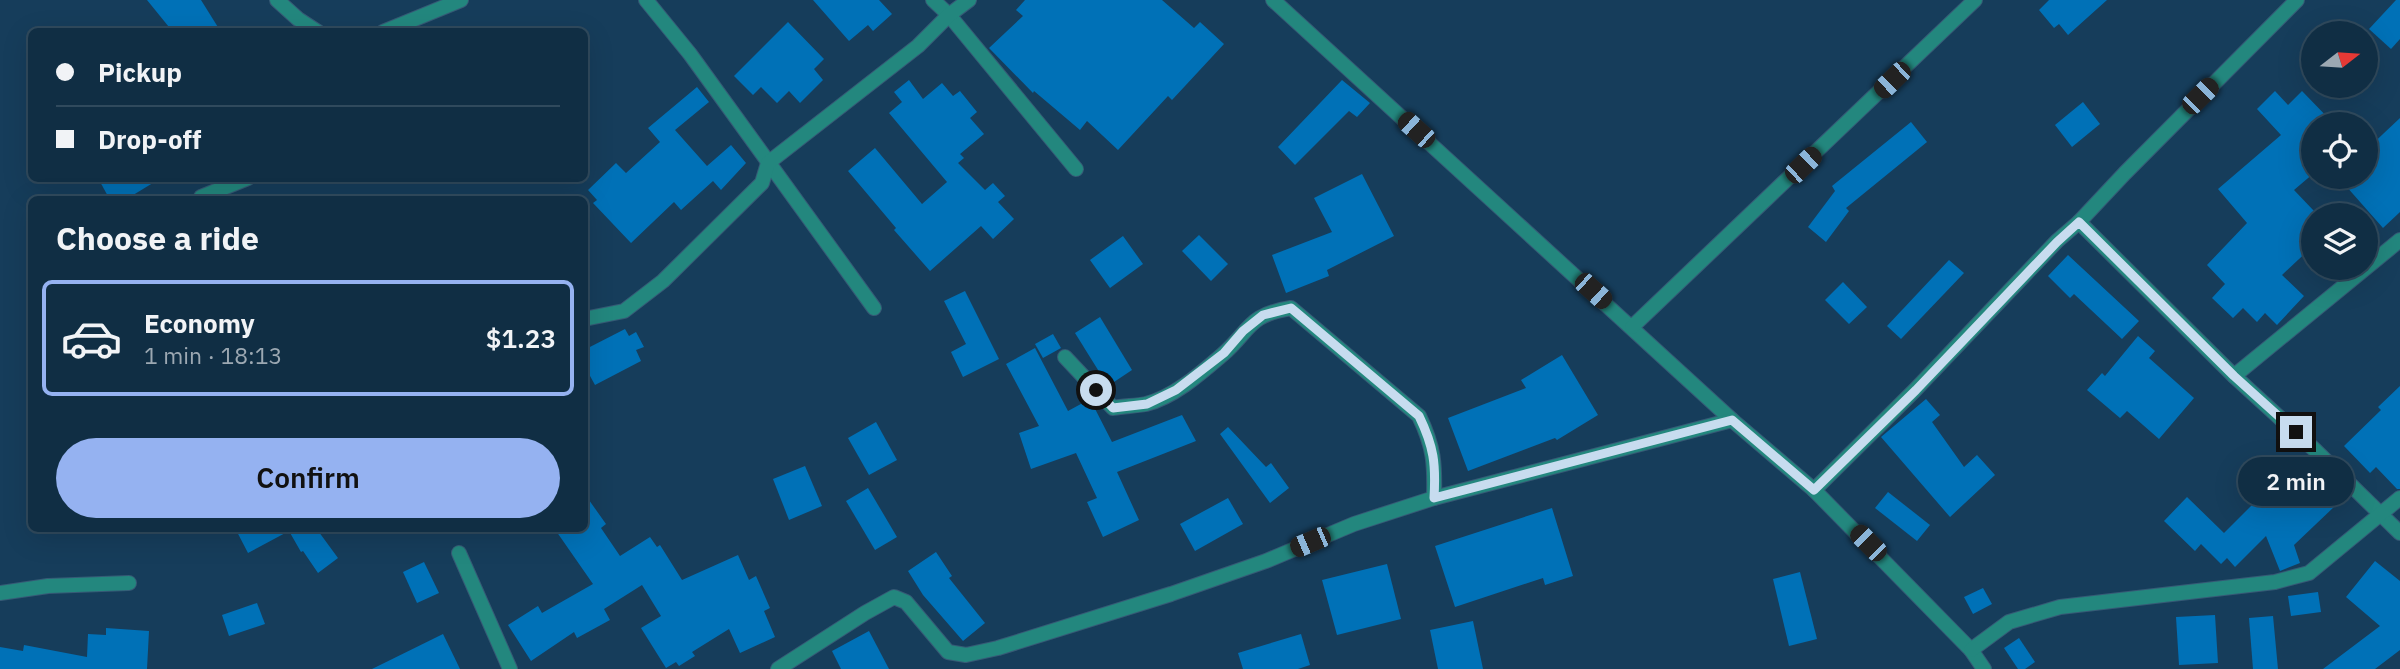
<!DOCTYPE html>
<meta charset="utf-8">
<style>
body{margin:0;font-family:"IBM Plex Sans",sans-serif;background:#1e3a4f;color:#f1f3f6;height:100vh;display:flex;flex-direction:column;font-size:26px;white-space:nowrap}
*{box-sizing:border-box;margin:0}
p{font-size:23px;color:#9ca8b2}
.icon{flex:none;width:38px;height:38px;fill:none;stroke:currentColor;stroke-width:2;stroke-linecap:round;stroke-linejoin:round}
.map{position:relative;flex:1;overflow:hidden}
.sheet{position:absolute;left:28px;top:196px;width:560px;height:336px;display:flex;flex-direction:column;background:#102e44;border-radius:10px;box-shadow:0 7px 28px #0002,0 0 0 2px #304a5d}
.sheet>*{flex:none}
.hud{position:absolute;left:28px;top:28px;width:560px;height:154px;border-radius:10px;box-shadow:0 7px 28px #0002,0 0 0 2px #304a5d;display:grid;align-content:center;height:154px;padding:0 28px;background:#102e44}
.needle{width:46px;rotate:73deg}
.controls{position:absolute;left:2301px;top:21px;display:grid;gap:14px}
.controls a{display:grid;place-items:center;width:77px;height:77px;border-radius:50%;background:#102e44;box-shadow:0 7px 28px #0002,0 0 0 2px #304a5d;font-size:35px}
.end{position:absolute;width:32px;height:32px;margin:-16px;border:9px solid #c7dcef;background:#111;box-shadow:0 0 0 4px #111}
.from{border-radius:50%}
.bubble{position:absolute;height:49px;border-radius:24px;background:#102e44;box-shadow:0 7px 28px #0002,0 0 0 2px #304a5d;font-size:23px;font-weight:600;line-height:49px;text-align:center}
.car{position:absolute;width:21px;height:42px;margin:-21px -10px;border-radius:9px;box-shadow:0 0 5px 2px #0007;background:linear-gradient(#222 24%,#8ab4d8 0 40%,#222 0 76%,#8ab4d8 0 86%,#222 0)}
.hud b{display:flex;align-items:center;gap:24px;height:66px;font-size:26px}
.hud b+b{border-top:2px solid #304a5d}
.hud i{width:18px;height:18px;background:#f1f3f6}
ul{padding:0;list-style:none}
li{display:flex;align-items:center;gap:21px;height:116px;margin:0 14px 10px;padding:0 14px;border:4px solid transparent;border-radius:10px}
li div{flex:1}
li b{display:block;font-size:26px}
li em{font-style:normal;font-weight:600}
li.active{border-color:#95b2f1}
li>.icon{width:63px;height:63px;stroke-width:1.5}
h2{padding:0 28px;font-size:32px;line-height:84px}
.action{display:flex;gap:14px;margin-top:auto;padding:14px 28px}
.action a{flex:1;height:80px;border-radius:42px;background:#95b2f1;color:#111;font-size:28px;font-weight:600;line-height:80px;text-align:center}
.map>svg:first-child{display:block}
.building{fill:#0071b7}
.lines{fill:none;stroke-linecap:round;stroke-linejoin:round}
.street-casing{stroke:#365a76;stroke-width:16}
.street{stroke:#23877e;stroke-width:14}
.route{stroke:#c7dcef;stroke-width:9}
</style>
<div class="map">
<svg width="2400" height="669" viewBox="0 0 2400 669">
<rect width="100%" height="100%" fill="#163d5b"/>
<g class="building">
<path d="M147,0h54l20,32h-48z"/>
<path d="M813,0h66l13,14 -19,17 -5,-6 -19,16z"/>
<path d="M1025,0h137l32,28 6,-6 24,22 -52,56 -4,-4 -50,54 -31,-29 -7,9 -46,-39 -1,2 -44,-45 34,-32 -7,-6z"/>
<path d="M2049,0h58l-39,35 -9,-11 -5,4 -15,-18z"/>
<path d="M2396,0h4v39l-9,10 -22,-20z"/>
<path d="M788,22l36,37 -10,10 9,11 -23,23 -11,-12 -12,12 -16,-16 -8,8 -19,-19z"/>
<path d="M909,80l14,19 19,-16 11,13 7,-5 17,21 -7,6 14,16 -24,20 4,4 -6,5 27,27 8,-7 12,13 -7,6 16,17 -21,20 -12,-13 -51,45 -36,-41 2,-2 -48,-57 27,-23 47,56 25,-22 -58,-69 13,-11 -8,-10z"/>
<path d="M1342,80l28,23 -13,14 -8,-6 -54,54 -17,-18z"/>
<path d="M697,87l12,15 -34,28 32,36 24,-21 15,18 -25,27 -8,-9 -32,29 -7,-8 -43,41 -38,-40 4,-3 -9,-10 28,-27 10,10 34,-31 -12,-14z"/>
<path d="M2275,91l13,14 14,-14 32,33h-20v49l-20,17 20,21v34l-32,30 22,21 -27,29 -12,-12 -8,9 -14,-14 -10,10 -21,-20 13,-14 -18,-19 40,-42 -29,-34 63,-54 -24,-26z"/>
<path d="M2083,102l17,22 -28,23 -17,-22z"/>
<path d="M2400,118v94l-17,16 -45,-51h28v-27z"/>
<path d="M1911,122l16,20 -81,66 3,3 -23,31 -18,-15 27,-36 -3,-5z"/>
<path d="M1362,174l32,62 -67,34 2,6 -43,17 -14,-38 60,-23 -18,-34z"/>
<path d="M98,178h63l-36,22h-15z"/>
<path d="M1199,235l29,29 -17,17 -29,-30z"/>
<path d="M1123,236l20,28 -33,24 -20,-28z"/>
<path d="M2068,255l71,66 -17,18 -48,-45 -4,4 -22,-22z"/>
<path d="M1949,260l15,13 -63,66 -14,-13z"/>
<path d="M1843,282l24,25 -18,17 -24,-24z"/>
<path d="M965,291l34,68 -36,18 -12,-25 15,-8 -22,-43z"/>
<path d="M1100,317l32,53 -24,16 -33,-53z"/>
<path d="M625,329l4,7 7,-4 8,15 -8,3 5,11 -46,24 -11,-20v-15z"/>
<path d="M1053,334l8,14 -18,10 -8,-14z"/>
<path d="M2138,336l17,15 -6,7 45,40 -35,41 -32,-28 -7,7 -33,-28 15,-17 3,3z"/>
<path d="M1035,348l33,63 22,-12 22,43 70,-27 14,26 -79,31 22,48 -36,17 -16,-35 10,-4 -21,-45 -45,16 -12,-36 20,-7 -33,-62z"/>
<path d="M1562,355l36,60 -41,25 -2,-2 -87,33 -20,-53 78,-30 -5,-8z"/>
<path d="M2400,386v103h-3l-21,-22 -6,6 -26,-27 37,-36 -3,-3z"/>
<path d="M1926,399l14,16 -8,7 32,45 13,-12 18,20 -45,42 -69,-80z"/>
<path d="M876,422l21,38 -28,15 -21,-37z"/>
<path d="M1228,427l38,40 5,-4 18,25 -19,15 -50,-69z"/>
<path d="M2295,462l40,44 -41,39 6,18 -20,8 -14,-35 -31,31 -8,-9 -6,6 -20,-20 -6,7 -31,-30 23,-24 37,36z"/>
<path d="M805,466l17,40 -33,14 -16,-41z"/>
<path d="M868,488l29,49 -22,13 -29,-49z"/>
<path d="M1888,492l42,33 -13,16 -42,-33z"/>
<path d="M584,493l22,31 -5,4 19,28 30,-19 7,10 3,-2 22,35 56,-25 11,25 7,-4 14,32 -6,3 11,26 -35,16 -11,-24 -37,23 3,4 -16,10 -3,-4 -10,6 -25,-40 20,-12 -19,-31 -38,24 6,11 -33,18 -3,-6 -43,29 -23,-36 30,-19 4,7 51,-29 -39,-56h30z"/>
<path d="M1228,498l15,26 -48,27 -15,-27z"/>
<path d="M1552,508l21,68 -28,9 -2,-7 -88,29 -20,-61z"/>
<path d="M235,528h81l22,30 -20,15 -15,-22 -2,1 -12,-21 -41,22z"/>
<path d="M936,552l16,24 -3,2 36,45 -22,18 -40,-46 -15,-24z"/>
<path d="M2375,561l25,20v69l-25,19h-52l57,-43 -34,-29z"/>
<path d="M424,562l15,31 -22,10 -14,-31z"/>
<path d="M1387,564l14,55 -64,16 -15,-55z"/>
<path d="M1800,572l17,67 -28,7 -16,-67z"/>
<path d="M1983,588l9,16 -19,10 -9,-17z"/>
<path d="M2318,592l3,20 -30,4 -3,-20z"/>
<path d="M257,603l8,21 -36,12 -7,-21z"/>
<path d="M2215,615l3,48 -39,2 -3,-48z"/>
<path d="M2273,616l5,53h-25l-4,-51z"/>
<path d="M1473,621l10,48h-45l-8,-39z"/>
<path d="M106,628l43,3 -2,38h-147v-22l23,4 1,-6 63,12 1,-23 18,1z"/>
<path d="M869,631l20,38h-48l-9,-18z"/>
<path d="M443,634l17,35h-88z"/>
<path d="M1301,634l9,31 -12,4h-55l-5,-16z"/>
<path d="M2019,638l16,24 -10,7h-7l-14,-21z"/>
</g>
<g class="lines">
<defs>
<g id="street">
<path d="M277,0l21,19 20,13"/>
<path d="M646,0l44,54 184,254"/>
<path d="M933,0l16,15 127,154"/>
<path d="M1273,0l459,420 82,70 157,160 13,19"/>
<path d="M383,32l78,-32"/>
<path d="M201,197l47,-19"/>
<path d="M2079,222l155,154"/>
<path d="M2400,240l-166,136 82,75 84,82"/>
<path d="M584,319l40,-8 39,-30 99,-98 6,-20 150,-117 31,-31 20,-15"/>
<path d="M1632,327l343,-327"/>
<path d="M1065,357l48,51c11,-2 22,-2 33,-4 28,-7 55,-31 76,-49 29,-25 25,-40 69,-47l128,108c15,31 16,48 15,82"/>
<path d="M1814,490l101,-100 142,-149 22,-19 46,-49 172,-173"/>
<path d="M459,553l51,116"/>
<path d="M0,593l48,-7 81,-3"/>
<path d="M1971,650l38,-28 51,-15 215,-25 34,-9 91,-75"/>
<path d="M778,669l87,-56 29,-16 12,5 42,50 18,3 32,-7 173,-54 95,-33 88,-37 80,-26 298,-78"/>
</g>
</defs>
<use href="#street" class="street-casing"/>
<use href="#street" class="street"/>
</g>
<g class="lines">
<path class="route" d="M1096,390l17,18 34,-4 29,-14 48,-37 19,-22 20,-16 28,-7 128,108c15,31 17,48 15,82l298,-78 82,70 102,-100 141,-148 22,-20 155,154 62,56"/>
</g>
</svg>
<div class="controls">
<a><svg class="needle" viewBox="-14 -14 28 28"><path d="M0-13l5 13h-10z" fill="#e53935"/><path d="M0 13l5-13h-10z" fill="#9ca8b2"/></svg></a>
<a><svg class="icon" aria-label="locate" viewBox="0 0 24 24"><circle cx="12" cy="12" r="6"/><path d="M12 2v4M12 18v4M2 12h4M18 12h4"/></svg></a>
<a><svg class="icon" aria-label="layers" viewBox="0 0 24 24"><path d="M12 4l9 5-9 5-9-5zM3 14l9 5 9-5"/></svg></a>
</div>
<i class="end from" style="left:1096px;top:390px"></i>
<i class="end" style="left:2296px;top:432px"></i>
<div class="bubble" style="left:2238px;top:457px;width:116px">2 min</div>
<i class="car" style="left:1892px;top:80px;rotate:226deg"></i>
<i class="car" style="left:2200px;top:96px;rotate:45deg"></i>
<i class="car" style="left:1416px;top:130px;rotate:312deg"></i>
<i class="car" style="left:1803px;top:165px;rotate:46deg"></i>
<i class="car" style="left:1593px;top:291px;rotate:132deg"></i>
<i class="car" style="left:1310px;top:542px;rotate:247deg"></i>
<i class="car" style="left:1868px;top:543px;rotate:315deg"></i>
<div class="hud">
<b><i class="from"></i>Pickup</b>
<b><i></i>Drop-off</b>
</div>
<section class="sheet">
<h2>Choose a ride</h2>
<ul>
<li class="active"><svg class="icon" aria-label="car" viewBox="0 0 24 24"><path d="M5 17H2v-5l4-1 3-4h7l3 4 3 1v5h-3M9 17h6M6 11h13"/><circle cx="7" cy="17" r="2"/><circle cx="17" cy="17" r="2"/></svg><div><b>Economy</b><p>1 min · 18:13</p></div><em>$1.23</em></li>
</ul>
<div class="action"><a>Confirm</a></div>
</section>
</div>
